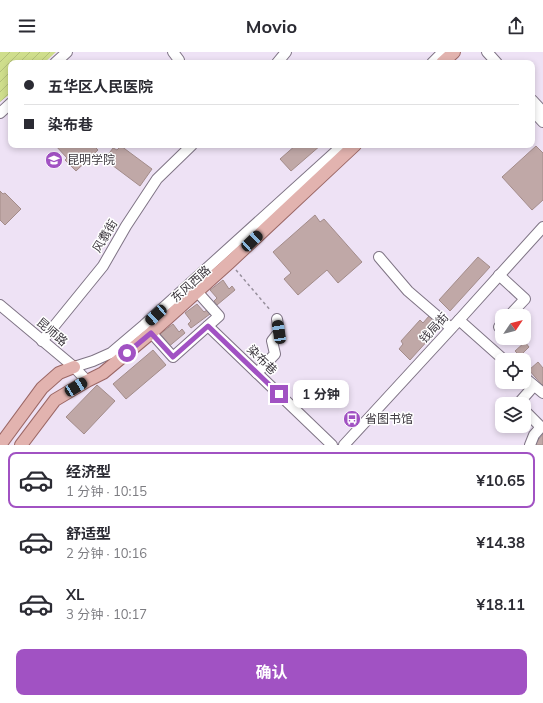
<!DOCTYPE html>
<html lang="zh">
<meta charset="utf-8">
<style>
body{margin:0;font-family:Mulish,"Noto Sans SC",sans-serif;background:#f2f2f3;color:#2b2b33;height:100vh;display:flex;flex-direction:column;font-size:15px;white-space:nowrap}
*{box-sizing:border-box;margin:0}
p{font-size:13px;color:#7c7c81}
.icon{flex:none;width:22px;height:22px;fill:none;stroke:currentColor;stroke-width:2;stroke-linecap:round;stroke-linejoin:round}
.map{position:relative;height:393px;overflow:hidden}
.details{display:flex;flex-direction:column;background:#fff;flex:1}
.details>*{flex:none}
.top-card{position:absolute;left:8px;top:8px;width:527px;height:88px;border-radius:8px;box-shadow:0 2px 6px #0003;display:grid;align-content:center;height:88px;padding:0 16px;background:#fff}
.needle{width:26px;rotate:55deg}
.controls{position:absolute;left:495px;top:257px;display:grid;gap:8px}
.controls a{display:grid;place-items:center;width:36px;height:36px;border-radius:8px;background:#fff;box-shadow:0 2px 6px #0003;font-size:20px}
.end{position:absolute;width:18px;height:18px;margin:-9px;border:5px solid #a152c3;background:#fff;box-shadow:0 0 0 2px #fff}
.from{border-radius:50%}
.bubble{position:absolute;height:28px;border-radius:8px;background:#fff;box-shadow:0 2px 6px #0003;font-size:13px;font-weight:700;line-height:28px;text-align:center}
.car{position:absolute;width:12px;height:24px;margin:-12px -6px;border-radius:5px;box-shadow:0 0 3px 1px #0007;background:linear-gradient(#222 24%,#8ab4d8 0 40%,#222 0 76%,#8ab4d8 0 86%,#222 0)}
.top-card b{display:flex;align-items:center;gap:14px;height:38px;font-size:15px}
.top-card b+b{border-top:1px solid #e1e1e2}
.top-card i{width:10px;height:10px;background:#2b2b33}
ul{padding:7px 0 0;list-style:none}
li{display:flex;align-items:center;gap:12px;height:56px;margin:0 8px 6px;padding:0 8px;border:2px solid transparent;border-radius:8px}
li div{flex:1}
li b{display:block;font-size:15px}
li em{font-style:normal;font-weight:700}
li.on{border-color:#a152c3}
li>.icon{width:36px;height:36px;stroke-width:1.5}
.button{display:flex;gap:8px;margin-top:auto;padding:8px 16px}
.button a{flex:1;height:46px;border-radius:8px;background:#a152c3;color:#fff;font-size:16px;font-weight:700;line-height:46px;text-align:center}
header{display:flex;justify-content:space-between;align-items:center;height:52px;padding:0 16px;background:#fff;font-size:18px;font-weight:700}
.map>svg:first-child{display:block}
.garden{fill:url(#garden-furrows)}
.building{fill:#c0a8a7;stroke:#a38c8a}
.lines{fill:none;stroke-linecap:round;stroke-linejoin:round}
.minor-casing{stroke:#7f7485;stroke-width:12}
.major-casing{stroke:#9b6765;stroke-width:14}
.path{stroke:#978f9c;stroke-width:1.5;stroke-dasharray:3 3;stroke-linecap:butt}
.minor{stroke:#fff;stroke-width:10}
.major{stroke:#e2b3af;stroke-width:12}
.route{stroke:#a152c3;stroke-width:5}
.labels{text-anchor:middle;stroke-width:3;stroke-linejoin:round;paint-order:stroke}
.poi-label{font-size:12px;fill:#3d383f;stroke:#fff;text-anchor:start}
.street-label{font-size:12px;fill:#3d383f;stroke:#fff}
</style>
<header><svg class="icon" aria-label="menu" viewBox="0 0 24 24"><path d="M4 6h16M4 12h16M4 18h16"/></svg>Movio<svg class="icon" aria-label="share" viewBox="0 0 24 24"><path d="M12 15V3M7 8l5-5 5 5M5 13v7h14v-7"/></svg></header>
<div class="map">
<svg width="543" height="393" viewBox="0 0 543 393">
<defs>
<pattern id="garden-furrows" width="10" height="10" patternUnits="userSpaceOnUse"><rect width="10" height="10" fill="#cfde8c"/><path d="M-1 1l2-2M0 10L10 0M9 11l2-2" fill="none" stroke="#b3bf7a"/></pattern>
</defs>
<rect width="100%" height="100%" fill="#eee2f5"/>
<path class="garden" d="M0,0h56l-12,11h-33v30l-11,9z"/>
<g class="building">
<path d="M55,93h38l5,5 -22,21 -11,-11 2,-2z"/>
<path d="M296,93h25l-30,26 -11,-12z"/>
<path d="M121,94l31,23 -12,17 -32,-24 2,-3 -3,-3 6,-8 4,2z"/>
<path d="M536,94l7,7v47l-11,10 -30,-33z"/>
<path d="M0,139l3,3 2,-1 16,16 -16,16 -5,-5z"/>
<path d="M315,163l5,7 4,-3 38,43 -24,21 -11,-13 -29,25 -14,-16 7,-6 -18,-21z"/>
<path d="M478,205l12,10 -40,44 -11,-11z"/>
<path d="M223,228l6,9 3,-3 3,4 -18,15 -3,-4 3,-3 -7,-8z"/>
<path d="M197,252l7,8 3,-2 3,4 -19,14 -3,-4 3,-3 -6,-8z"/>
<path d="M429,264l11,11 -30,33 -11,-11 4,-5 -2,-3 19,-21 3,3z"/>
<path d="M173,272l6,8 3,-3 3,4 -18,15 -3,-4 3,-2 -7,-8z"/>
<path d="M525,290l4,5 -9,9 -5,-5z"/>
<path d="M153,298l13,15 -40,34 -13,-15z"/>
<path d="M515,301l3,4 -3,3 -3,-4z"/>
<path d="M538,310l5,6v16l-1,1 -13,-15z"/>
<path d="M97,333l18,16 -31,33 -18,-17z"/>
<path d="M543,382v11h-9z"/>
</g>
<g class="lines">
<defs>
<g id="minor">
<path d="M173,0l6,8"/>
<path d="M487,0l10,11"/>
<path d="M55,11l12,-11"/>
<path d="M277,11l9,-11"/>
<path d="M432,11l11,-11"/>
<path d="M532,48l11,12"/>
<path d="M532,58l11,12"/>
<path d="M0,61l11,-10"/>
<path d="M379,205l29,34 43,37"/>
<path d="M499,223l26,24 -16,17"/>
<path d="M0,253l74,62 13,14"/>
<path d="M459,268l45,40"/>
<path d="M208,274l124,119"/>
<path d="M499,275l3,-4"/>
<path d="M147,276l26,29 46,-41 -26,-29"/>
<path d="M42,289l61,-75 23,-40 31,-47 35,-34"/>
<path d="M74,315l19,-6 18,-8 33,-28 199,-180"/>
<path d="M257,321l18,-19 -3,-13 7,-9 -2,-13"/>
<path d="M524,325l19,16"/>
<path d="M518,352l14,-16"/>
<path d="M524,358l17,17 -7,8 -4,10"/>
<path d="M344,393l115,-125 84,-93"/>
</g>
<g id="major">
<path d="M442,11l12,-11"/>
<path d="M0,393l42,-57 17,-15 15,-6"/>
<path d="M21,393l34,-45 32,-19 16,-8 48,-40 78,-70 126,-118"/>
</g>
</defs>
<use href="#minor" class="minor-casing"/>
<use href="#major" class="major-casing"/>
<path class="path" d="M236,218l35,41"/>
<use href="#minor" class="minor"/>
<use href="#major" class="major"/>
</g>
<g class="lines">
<path class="route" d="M127,301l24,-20 22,24 35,-31 71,68"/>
</g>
<defs>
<symbol id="university-disc" viewBox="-11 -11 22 22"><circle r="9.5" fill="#a152c3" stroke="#fff"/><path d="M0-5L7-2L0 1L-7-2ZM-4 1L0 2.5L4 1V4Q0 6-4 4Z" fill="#fff"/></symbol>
<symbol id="bus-disc" viewBox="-11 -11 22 22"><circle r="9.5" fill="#a152c3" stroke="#fff"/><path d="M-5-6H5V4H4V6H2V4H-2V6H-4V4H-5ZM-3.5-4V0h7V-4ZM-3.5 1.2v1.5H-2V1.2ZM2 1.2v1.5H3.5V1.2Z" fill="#fff"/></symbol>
</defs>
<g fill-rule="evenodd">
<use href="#university-disc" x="44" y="98" width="20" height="20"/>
<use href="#bus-disc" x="342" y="357" width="20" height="20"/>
</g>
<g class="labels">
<g class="poi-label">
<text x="67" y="112">昆明学院</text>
<text x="365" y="371">省图书馆</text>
</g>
<g class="street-label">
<text transform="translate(105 184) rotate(-59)" y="4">风翥街</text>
<text transform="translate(191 232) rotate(-42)" y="4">东风西路</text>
<text transform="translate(434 276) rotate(-47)" y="4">钱局街</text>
<text transform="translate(52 280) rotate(40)" y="4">昆师路</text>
<text transform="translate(262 308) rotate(44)" y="4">染布巷</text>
</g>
</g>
</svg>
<div class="controls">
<a><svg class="needle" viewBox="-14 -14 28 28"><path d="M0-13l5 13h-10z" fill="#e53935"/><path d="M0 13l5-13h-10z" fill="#7c7c81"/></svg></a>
<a><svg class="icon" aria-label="locate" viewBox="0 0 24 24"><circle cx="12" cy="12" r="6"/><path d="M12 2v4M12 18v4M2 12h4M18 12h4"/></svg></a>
<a><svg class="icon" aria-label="layers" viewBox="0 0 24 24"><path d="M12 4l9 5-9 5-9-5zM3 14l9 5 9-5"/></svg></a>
</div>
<i class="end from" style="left:127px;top:301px"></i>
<i class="end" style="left:279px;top:342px"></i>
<div class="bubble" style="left:293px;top:328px;width:56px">1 分钟</div>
<i class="car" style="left:252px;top:189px;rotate:47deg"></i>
<i class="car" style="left:156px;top:263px;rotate:228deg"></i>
<i class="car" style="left:279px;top:280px;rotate:351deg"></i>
<i class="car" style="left:76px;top:335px;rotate:58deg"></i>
<div class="top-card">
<b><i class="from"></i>五华区人民医院</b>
<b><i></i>染布巷</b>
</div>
</div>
<section class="details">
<ul>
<li class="on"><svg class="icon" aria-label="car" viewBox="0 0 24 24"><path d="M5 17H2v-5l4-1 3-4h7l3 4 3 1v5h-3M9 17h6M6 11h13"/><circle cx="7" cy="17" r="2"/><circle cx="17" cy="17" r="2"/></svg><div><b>经济型</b><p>1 分钟 · 10:15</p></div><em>¥10.65</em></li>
<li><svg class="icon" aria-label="car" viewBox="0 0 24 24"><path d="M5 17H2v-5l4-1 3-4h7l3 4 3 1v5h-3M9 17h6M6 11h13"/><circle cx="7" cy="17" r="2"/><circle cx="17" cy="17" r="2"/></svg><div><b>舒适型</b><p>2 分钟 · 10:16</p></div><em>¥14.38</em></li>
<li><svg class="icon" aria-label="car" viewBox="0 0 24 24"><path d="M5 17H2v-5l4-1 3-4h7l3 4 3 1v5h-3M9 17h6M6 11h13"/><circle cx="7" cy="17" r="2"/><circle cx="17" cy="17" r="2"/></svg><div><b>XL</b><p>3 分钟 · 10:17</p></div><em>¥18.11</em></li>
</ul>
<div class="button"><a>确认</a></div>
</section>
